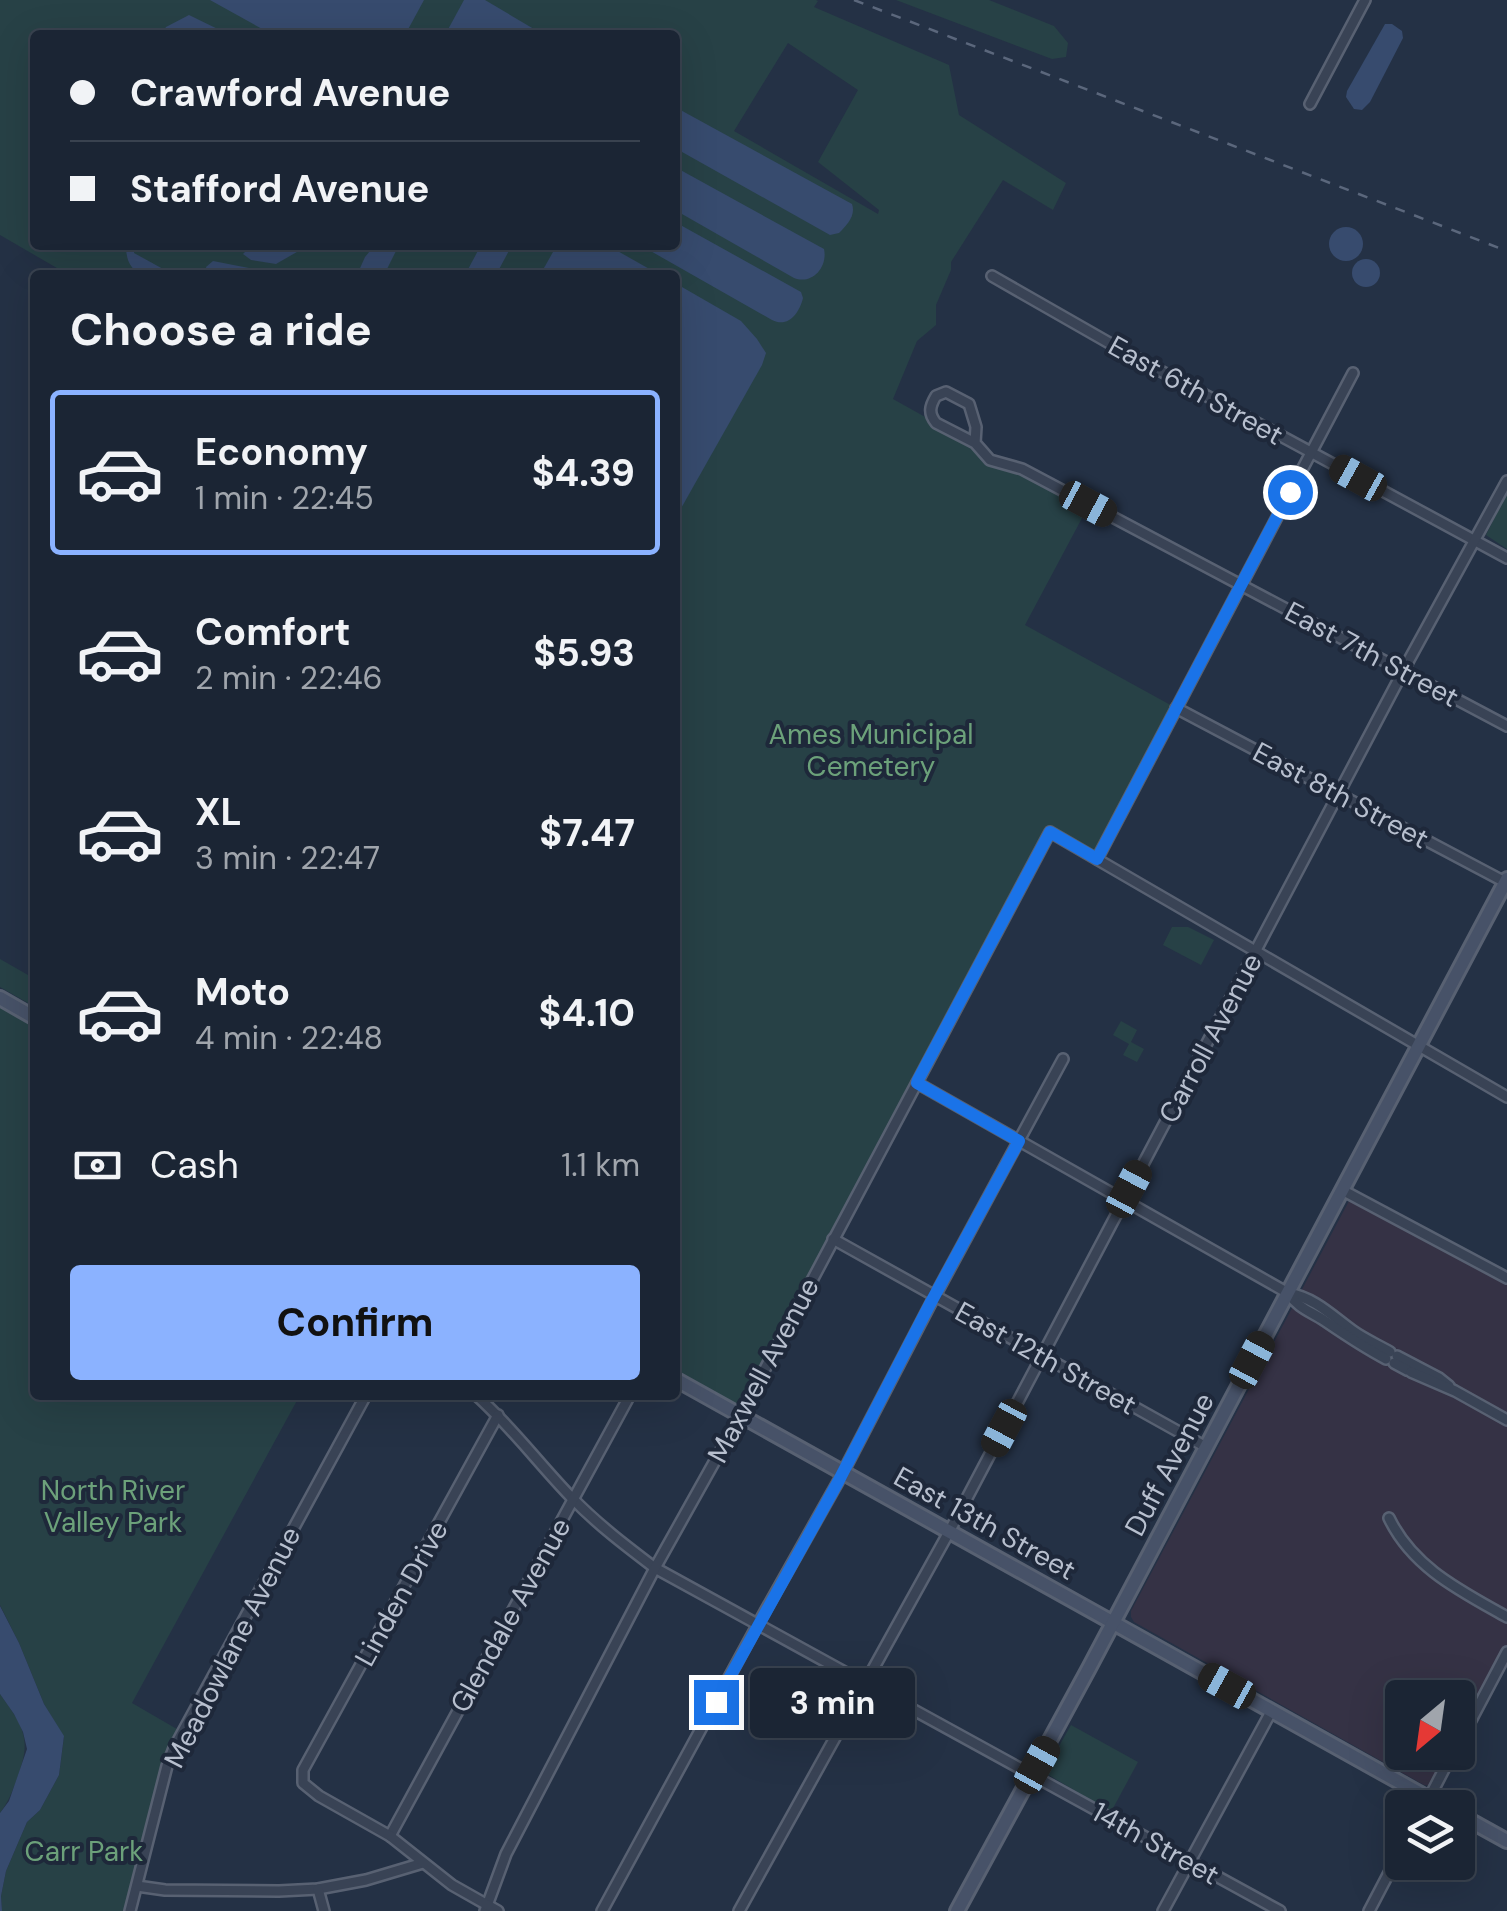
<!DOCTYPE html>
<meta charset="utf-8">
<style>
body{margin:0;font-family:"DM Sans",sans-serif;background:#283140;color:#f1f3f6;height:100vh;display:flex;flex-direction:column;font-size:38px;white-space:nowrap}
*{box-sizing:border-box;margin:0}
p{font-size:32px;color:#a0a5ac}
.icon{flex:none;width:55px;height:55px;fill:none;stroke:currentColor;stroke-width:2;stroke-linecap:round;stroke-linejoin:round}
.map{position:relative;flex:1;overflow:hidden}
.details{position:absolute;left:30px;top:270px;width:650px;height:1130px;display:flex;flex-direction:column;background:#1b2534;border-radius:10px;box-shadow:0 10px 40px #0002,0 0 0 2px #39424f}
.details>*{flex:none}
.hud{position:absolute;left:30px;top:30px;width:650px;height:220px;border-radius:10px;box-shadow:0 10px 40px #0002,0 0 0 2px #39424f;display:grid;align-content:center;height:220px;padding:0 40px;background:#1b2534}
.needle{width:65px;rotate:209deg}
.controls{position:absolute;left:1385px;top:1680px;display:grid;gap:20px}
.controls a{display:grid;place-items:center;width:90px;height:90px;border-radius:10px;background:#1b2534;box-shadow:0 10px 40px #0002,0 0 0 2px #39424f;font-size:50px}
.end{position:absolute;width:45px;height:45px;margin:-22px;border:12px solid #1a73e8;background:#fff;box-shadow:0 0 0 5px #fff}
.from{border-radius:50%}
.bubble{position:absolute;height:70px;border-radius:10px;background:#1b2534;box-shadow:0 10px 40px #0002,0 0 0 2px #39424f;font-size:32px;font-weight:700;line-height:70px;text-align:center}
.car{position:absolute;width:30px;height:60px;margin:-30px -15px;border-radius:12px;box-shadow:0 0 8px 2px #0007;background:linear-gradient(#222 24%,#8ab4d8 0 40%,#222 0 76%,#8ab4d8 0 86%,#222 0)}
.hud b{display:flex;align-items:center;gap:35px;height:95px;font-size:38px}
.hud b+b{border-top:2px solid #39424f}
.hud i{width:25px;height:25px;background:#f1f3f6}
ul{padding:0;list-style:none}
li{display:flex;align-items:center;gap:30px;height:165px;margin:0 20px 15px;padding:0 20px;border:5px solid transparent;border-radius:10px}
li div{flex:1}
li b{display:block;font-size:38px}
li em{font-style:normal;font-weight:700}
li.selected{border-color:#8bb2ff}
li>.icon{width:90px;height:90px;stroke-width:1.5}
h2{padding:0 40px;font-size:45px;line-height:120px}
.pay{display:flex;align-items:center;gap:25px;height:110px;padding:0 40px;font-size:38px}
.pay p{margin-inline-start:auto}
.action{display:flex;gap:20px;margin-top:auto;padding:20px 40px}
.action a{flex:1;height:115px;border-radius:10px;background:#8bb2ff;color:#111;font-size:40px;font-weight:700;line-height:115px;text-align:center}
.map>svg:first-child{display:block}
.medical{fill:#353245}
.green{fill:#274146;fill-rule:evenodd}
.water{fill:#374b6e}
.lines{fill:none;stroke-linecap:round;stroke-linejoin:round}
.street-casing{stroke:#586172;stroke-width:14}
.secondary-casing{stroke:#586172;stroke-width:18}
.street{stroke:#394355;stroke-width:9}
.secondary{stroke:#475268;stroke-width:12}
.rail{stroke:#5b677c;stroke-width:2.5;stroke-dasharray:10 10;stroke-linecap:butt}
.route{stroke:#1a73e8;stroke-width:12}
.labels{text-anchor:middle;stroke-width:8;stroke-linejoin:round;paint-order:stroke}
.street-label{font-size:28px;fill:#b7bfce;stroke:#1e283a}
.park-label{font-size:28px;fill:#6ca17a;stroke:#1e283a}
</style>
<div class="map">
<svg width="1507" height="1911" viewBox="0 0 1507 1911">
<rect width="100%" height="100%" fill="#243145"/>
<path class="medical" d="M1349,1201l6,1 152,82v361l-49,93v-40h-56v54l48,1 -21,33 -5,-1 -290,-163 -3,-5v-6z"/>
<g class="green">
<path d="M0,0h816l2,1 -4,6 135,58 10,50 107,68 -13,27 -50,-30 -52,82v8l-15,35v20l-19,16 -24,58 43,24 45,29 108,53 -64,120 151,83 -79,151 -46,-27 -311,584 -65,-37v-1104h-606l-69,-40zM35,35h640v210h-640zM788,43l70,47 -40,72 61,48 -1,4 -144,-83z"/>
<path d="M896,0h93l65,26 14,17 -2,14 -14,2z"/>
<path d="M1507,493v56l-21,-14z"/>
<path d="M1172,927h16l26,13 -13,25 -38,-20z"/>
<path d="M0,959l35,20v28l-35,-20z"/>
<path d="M0,998l35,20v377h265l-168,308 50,29 -8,16 -44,163h-128l-1,-15 5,-25 21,-49 13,-12 19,-35 5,-38 -20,-33 -25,-61 -19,-38z"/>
<path d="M1121,1021l16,9 -6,12 13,7 -7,13 -14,-7 6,-11 -16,-9z"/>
<path d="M0,1694c23,32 32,44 18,82 -5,14 -9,25 -18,37z"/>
<path d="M1071,1725l67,37 -27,50 -64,-38v-7z"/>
</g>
<g class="water">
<path d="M210,0h214l-19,35h-132z"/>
<path d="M464,0h21l59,35h-99z"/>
<path d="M189,15l41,20h-69l5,-8z"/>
<path d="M1385,24h7l10,7 1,7 -33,64 -8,8 -8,-1 -8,-12 1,-6z"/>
<path d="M675,107l177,97c4,12 -5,21 -13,29l-9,2 -155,-87z"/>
<path d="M675,167l149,82c4,18 -12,36 -30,29l-119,-68z"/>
<path d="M675,222l126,70 2,6c-4,16 -15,30 -31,22l-132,-75h35z"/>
<circle cx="1346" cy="244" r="17"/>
<path d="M126,245h8v8l40,22c-26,0 -48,4 -48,-30z"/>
<path d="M252,245h57l-33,19 -25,-4 -8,-6z"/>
<path d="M375,245h24l-15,30h-27l8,-18z"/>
<path d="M481,245h31l-16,30h-31z"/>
<path d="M557,245h50l53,30h-120z"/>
<circle cx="1366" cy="273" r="14"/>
<path d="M213,261l41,8 5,6h-51l-2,-8z"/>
<path d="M675,283l66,38 16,18 9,14 -4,12 -87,154z"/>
<path d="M0,1606l19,37 25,61 20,32 -5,39 -19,35 -13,12 -21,49 -5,25 1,15h-2v-98l9,-12 18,-52 -4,-17 -9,-18 -14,-20z"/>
</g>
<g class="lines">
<defs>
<g id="street">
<path d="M1310,104l55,-104"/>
<path d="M992,276l126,72 389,210"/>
<path d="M975,443l1,-16 -7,-23 -23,-12 -10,4c-6,10 -8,17 0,27l39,20 15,17 32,9 485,257"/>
<path d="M1176,708l329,174"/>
<path d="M1097,859l256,-486"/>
<path d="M917,1083l371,210c27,5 43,22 65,38 11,8 25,14 37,21"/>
<path d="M1342,1190l165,88"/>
<path d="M833,1239l373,208"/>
<path d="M1288,1293c11,16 22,18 37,28 22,15 38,26 61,38"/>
<path d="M1397,1356l42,22 10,8"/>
<path d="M1394,1363l13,7"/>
<path d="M1411,1372l44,19 52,29"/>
<path d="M476,1395c35,31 63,69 95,102 26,27 55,49 84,71l625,343"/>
<path d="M1389,1518c24,50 72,73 118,99"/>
<path d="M1458,1745l49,-93"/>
<path d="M1424,1808l29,-56"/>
<path d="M390,1836l240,-441"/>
<path d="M137,1886l28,4 114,1 39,-2 48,-9 57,-17"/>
<path d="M318,1889l6,22"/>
<path d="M130,1911l37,-145 7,-18 192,-353"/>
<path d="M485,1911l21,-57 149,-286 85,-152 310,-584 457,265"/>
<path d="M498,1911l-46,-26 -62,-49 -71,-40 -16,-13v-13l195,-355"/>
<path d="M602,1911l156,-287 80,-142 92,-177 133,-246"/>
<path d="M739,1911l210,-379 460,-872 98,-179"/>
<path d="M1163,1911l109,-201"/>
<path d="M1369,1911l33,-63"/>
</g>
<g id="secondary">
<path d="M0,998l35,20"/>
<path d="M675,1379l771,429"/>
<path d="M1458,1814l49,27"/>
<path d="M957,1911l131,-241 419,-791"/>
</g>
</defs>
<use href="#street" class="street-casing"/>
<use href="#secondary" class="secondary-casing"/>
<use href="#street" class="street"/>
<use href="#secondary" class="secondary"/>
<path class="rail" d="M854,0l653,251"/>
</g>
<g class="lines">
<path class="route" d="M716,1702l122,-220 92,-178 89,-163 -102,-58 1,-3 132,-248 47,27 193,-367"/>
</g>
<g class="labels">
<g class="street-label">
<text transform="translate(1196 390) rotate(29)" y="10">East 6th Street</text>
<text transform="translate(1372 654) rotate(28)" y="10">East 7th Street</text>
<text transform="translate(1341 795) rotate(28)" y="10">East 8th Street</text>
<text transform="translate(1210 1038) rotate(-62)" y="10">Carroll Avenue</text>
<text transform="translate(1046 1358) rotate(29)" y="10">East 12th Street</text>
<text transform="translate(763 1370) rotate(-62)" y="10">Maxwell Avenue</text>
<text transform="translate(1169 1464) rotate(-62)" y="10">Duff Avenue</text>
<text transform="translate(985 1523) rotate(29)" y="10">East 13th Street</text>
<text transform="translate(401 1593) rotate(-61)" y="10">Linden Drive</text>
<text transform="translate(510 1615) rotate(-61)" y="10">Glendale Avenue</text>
<text transform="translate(232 1647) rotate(-63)" y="10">Meadowlane Avenue</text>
<text transform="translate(1156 1843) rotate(29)" y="10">14th Street</text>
</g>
<g class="park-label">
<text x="871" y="744">Ames Municipal<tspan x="871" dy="32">Cemetery</tspan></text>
<text x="113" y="1500">North River<tspan x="113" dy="32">Valley Park</tspan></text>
<text x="84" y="1861">Carr Park</text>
</g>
</g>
</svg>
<div class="controls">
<a><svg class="needle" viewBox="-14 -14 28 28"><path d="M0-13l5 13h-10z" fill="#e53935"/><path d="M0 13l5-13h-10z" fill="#a0a5ac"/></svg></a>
<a><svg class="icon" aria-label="layers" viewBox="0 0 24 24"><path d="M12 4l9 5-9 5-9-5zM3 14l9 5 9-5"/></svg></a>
</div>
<i class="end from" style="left:1290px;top:492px"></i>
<i class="end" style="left:716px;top:1702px"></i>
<div class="bubble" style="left:750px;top:1668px;width:165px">3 min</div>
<i class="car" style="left:1358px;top:478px;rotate:299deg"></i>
<i class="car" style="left:1088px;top:504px;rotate:118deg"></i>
<i class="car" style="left:1129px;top:1189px;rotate:28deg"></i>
<i class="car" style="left:1252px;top:1360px;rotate:28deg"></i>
<i class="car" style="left:1004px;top:1428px;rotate:208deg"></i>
<i class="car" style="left:1227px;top:1686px;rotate:299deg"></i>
<i class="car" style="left:1037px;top:1765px;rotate:29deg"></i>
<div class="hud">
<b><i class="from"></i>Crawford Avenue</b>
<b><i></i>Stafford Avenue</b>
</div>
<section class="details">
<h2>Choose a ride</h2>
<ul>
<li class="selected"><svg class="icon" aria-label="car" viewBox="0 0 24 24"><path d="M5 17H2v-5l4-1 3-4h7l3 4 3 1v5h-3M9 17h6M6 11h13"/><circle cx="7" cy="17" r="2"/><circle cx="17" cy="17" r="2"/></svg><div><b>Economy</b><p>1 min · 22:45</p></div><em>$4.39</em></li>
<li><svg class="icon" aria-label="car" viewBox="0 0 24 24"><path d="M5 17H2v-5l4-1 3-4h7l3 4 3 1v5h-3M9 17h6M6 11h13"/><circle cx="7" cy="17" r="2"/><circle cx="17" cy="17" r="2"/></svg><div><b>Comfort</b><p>2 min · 22:46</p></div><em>$5.93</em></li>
<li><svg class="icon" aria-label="car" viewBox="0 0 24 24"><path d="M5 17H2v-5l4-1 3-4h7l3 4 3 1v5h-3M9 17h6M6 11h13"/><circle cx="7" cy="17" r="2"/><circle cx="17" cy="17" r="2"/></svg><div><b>XL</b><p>3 min · 22:47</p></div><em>$7.47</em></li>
<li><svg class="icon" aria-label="car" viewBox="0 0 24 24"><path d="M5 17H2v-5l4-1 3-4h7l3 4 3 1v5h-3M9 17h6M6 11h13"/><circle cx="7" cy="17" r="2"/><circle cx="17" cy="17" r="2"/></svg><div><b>Moto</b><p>4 min · 22:48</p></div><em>$4.10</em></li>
</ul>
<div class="pay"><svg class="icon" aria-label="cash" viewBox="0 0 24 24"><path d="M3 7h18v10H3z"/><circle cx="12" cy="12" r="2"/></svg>Cash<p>1.1 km</p></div>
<div class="action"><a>Confirm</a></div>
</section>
</div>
